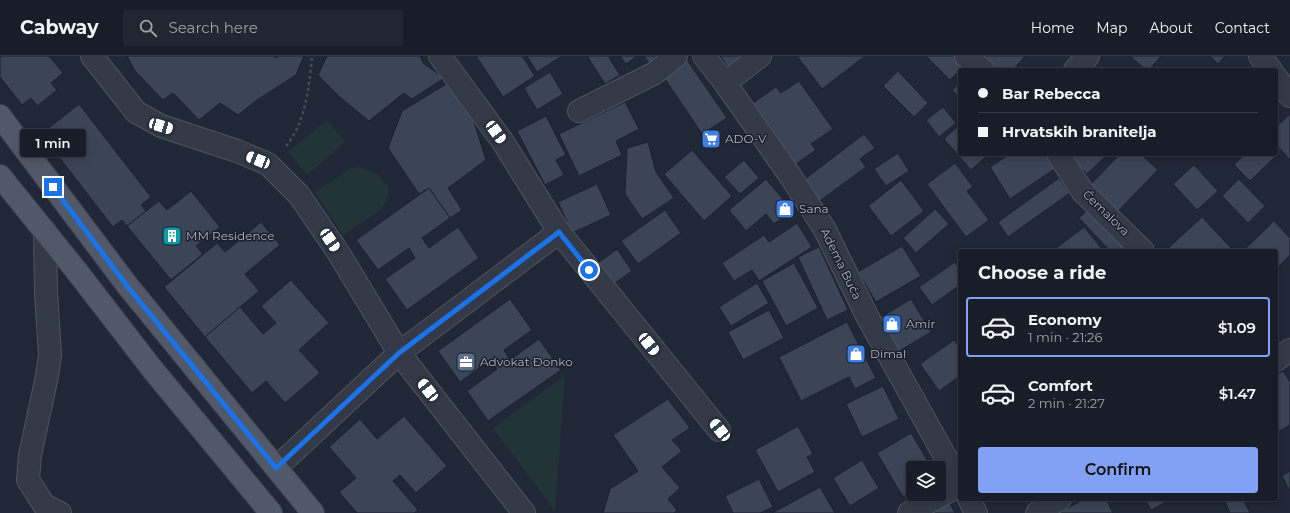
<!DOCTYPE html>
<meta charset="utf-8">
<style>
body{margin:0;font-family:Montserrat,sans-serif;background:#212630;color:#f1f3f6;height:100vh;display:flex;flex-direction:column;font-size:15px;white-space:nowrap}
*{box-sizing:border-box;margin:0}
p{font-size:13px;color:#9fa2a8}
.icon{flex:none;width:22px;height:22px;fill:none;stroke:currentColor;stroke-width:2;stroke-linecap:round;stroke-linejoin:round}
.map{position:relative;flex:1;overflow:hidden}
.drawer{position:absolute;left:958px;top:193px;width:320px;height:252px;display:flex;flex-direction:column;background:#181d28;border-radius:4px;box-shadow:0 2px 10px #0003,0 0 0 1px #363b45}
.drawer>*{flex:none}
.top-card{position:absolute;left:958px;top:12px;width:320px;height:88px;border-radius:4px;box-shadow:0 2px 10px #0003,0 0 0 1px #363b45;display:grid;align-content:center;height:88px;padding:0 20px;background:#181d28}
.tools{position:absolute;left:906px;top:405px;display:grid;gap:8px}
.tools a{display:grid;place-items:center;width:40px;height:40px;border-radius:4px;background:#181d28;box-shadow:0 2px 10px #0003,0 0 0 1px #363b45;font-size:20px}
.end{position:absolute;width:18px;height:18px;margin:-9px;border:5px solid #1a73e8;background:#fff;box-shadow:0 0 0 2px #fff}
.from{border-radius:50%}
.bubble{position:absolute;height:28px;border-radius:4px;background:#181d28;box-shadow:0 2px 10px #0003,0 0 0 1px #363b45;font-size:13px;font-weight:600;line-height:28px;text-align:center}
.car{position:absolute;width:12px;height:24px;margin:-12px -6px;border-radius:5px;box-shadow:0 0 3px 1px #0007;background:linear-gradient(#fff 24%,#345 0 40%,#fff 0 76%,#345 0 86%,#fff 0)}
.top-card b{display:flex;align-items:center;gap:14px;height:38px;font-size:15px}
.top-card b+b{border-top:1px solid #363b45}
.top-card i{width:10px;height:10px;background:#f1f3f6}
ul{padding:0;list-style:none}
li{display:flex;align-items:center;gap:12px;height:60px;margin:0 8px 6px;padding:0 12px;border:2px solid transparent;border-radius:4px}
li div{flex:1}
li b{display:block;font-size:15px}
li em{font-style:normal;font-weight:600}
li.on{border-color:#82a1f4}
li>.icon{width:36px;height:36px;stroke-width:1.5}
h2{padding:0 20px;font-size:18px;line-height:48px}
.cta{display:flex;gap:8px;margin-top:auto;padding:8px 20px}
.cta a{flex:1;height:46px;border-radius:4px;background:#82a1f4;color:#111;font-size:16px;font-weight:600;line-height:46px;text-align:center}
header{display:flex;align-items:center;gap:24px;box-sizing:border-box;height:56px;padding:0 20px;background:#181d28;border-bottom:1px solid #363b45}
header strong{font-size:19px}
nav{display:flex;gap:22px;margin-inline-start:auto;font-size:14px}
.search{width:280px;height:36px;background:#212630;display:flex;align-items:center;gap:10px;box-sizing:border-box;padding:0 14px;border-radius:4px;color:#9fa2a8;font-size:15px}
.map>svg:first-child{display:block}
.green{fill:#233438}
.building{fill:#3c4556;stroke:#1b202d}
.lines{fill:none;stroke-linecap:round;stroke-linejoin:round}
.minor-casing{stroke:#4e5461;stroke-width:24}
.major-casing{stroke:#3d4250;stroke-width:24}
.path{stroke:#405055;stroke-width:2.5;stroke-dasharray:3 3;stroke-linecap:butt}
.minor{stroke:#343947;stroke-width:22}
.major{stroke:#515867;stroke-width:22}
.route{stroke:#1a73e8;stroke-width:5}
.labels{text-anchor:middle;stroke-width:3;stroke-linejoin:round;paint-order:stroke}
.poi-label{font-size:12px;fill:#aeb4c3;stroke:#191f2b;text-anchor:start}
.street-label{font-size:12px;fill:#aeb4c3;stroke:#191f2b}
</style>
<header>
<strong>Cabway</strong>
<div class="search"><svg class="icon" aria-label="search" viewBox="0 0 24 24"><circle cx="10" cy="10" r="6"/><path d="M15 15l6 6"/></svg>Search here</div>
<nav><a>Home</a><a>Map</a><a>About</a><a>Contact</a></nav>
</header>
<div class="map">
<svg width="1290" height="457" viewBox="0 0 1290 457">
<rect width="100%" height="100%" fill="#202736"/>
<g class="green">
<path d="M327,64l18,22 -38,33 -19,-23z"/>
<path d="M360,111l18,8 11,13 -1,8 -6,13 -39,26 -28,-43 35,-23z"/>
<path d="M565,319l-10,136 -62,-83z"/>
</g>
<g class="building">
<path d="M0,0h49l14,17 -12,10 6,7 -20,16 -6,-8 -9,7 -22,-28z"/>
<path d="M127,0h149l-1,2 3,-2h26l-8,19 -39,25 -19,15 -18,-12 -21,17 -26,-27 -10,7 -28,-29z"/>
<path d="M327,0h93l3,7 21,15 -32,21 -8,-6 -35,28 -27,-22 -24,-24z"/>
<path d="M476,0h46l13,20 -32,21z"/>
<path d="M527,0h35l-25,16z"/>
<path d="M587,0h21l12,19 -15,9z"/>
<path d="M620,0h17l-11,8z"/>
<path d="M644,0h19l-13,9z"/>
<path d="M720,0h31l-20,15z"/>
<path d="M797,0h68l-43,33z"/>
<path d="M926,0h29l10,9 -15,15z"/>
<path d="M982,0h43l-12,14h-15z"/>
<path d="M1130,0h31l-12,14h-3z"/>
<path d="M1210,0h15l-7,8z"/>
<path d="M687,4l40,58 -25,16 -39,-58z"/>
<path d="M898,15l30,32 -14,14 -31,-31z"/>
<path d="M550,16l13,22 -26,16 -13,-22z"/>
<path d="M799,25l34,48 -22,15 5,6 -20,14 -43,-61 23,-16 5,6z"/>
<path d="M448,27l26,39 12,38 -38,28 14,22 -12,8 -21,-30 -10,6 -31,-46 14,-37z"/>
<path d="M960,27v16l-8,-9z"/>
<path d="M625,46l14,27 -23,12 6,14 -43,21 -20,-42z"/>
<path d="M79,48l72,93 -10,8 5,6 -19,15 -5,-6 -9,7 -72,-93z"/>
<path d="M943,51l13,16 -17,14 -13,-17z"/>
<path d="M1290,58v46l-14,-16v-17z"/>
<path d="M546,60l20,39 -10,5 8,15 -19,10 -28,-54z"/>
<path d="M960,68v30h29l-18,16 -27,-31z"/>
<path d="M864,78l11,14 -15,11 6,8 -49,36 -16,-21z"/>
<path d="M648,86l8,30 18,26 -32,21 -17,-25 2,-46z"/>
<path d="M1276,93l3,4 -29,28 -16,-16 11,-11h31z"/>
<path d="M692,94l40,46 -28,25 -40,-47z"/>
<path d="M898,97l11,18 -23,15 -12,-17z"/>
<path d="M1010,98h37l9,14 -46,31 -20,-32z"/>
<path d="M1067,98h41l-21,20z"/>
<path d="M1120,98h21l17,16 -40,41 -28,-26z"/>
<path d="M744,104l15,18 -19,16 -16,-17z"/>
<path d="M955,107l18,24 -6,4 22,29 -23,17 -39,-53z"/>
<path d="M1194,109l24,26 -21,19 -24,-26z"/>
<path d="M1059,122l11,15 -62,44 -10,-15z"/>
<path d="M766,123l26,31 -18,14 -8,-10 -20,17 -17,-21z"/>
<path d="M1239,123l26,27 -17,17 -26,-27z"/>
<path d="M901,124l23,31 -33,25 -23,-30z"/>
<path d="M597,128l14,31 -39,18 -14,-31z"/>
<path d="M429,132l21,30 -28,20 7,10 29,-21 21,31 -72,52 -22,-31 30,-21 -6,-10 -31,22 -22,-30z"/>
<path d="M191,135l29,36 -24,19 7,8 -32,26 -44,-54 32,-25 8,9z"/>
<path d="M1091,151l38,42 -2,2h-17l-31,-33z"/>
<path d="M935,153l14,15 -33,29 -13,-15z"/>
<path d="M665,154l16,23 -43,31 -17,-23z"/>
<path d="M1202,161l32,34h-69z"/>
<path d="M1274,165l16,17v17l-14,14v-18h-33z"/>
<path d="M261,166l19,23 -35,29 14,17 -54,46 -41,-50 53,-44 8,9z"/>
<path d="M797,167l15,24 -53,34 -7,-11 -18,11 -12,-18 42,-28 5,7z"/>
<path d="M1084,171l19,23 -46,1 -2,-2z"/>
<path d="M902,190l19,30 -45,26 -18,-30z"/>
<path d="M819,191l29,63 -21,10 -29,-63z"/>
<path d="M617,193l15,22 -21,15 -16,-21z"/>
<path d="M955,206l5,8v15l-28,20 -13,-18z"/>
<path d="M794,207l24,45 -32,18 -24,-45z"/>
<path d="M291,224l38,43 -30,27 21,23 -35,30 -19,-22 -14,12 -47,-56 35,-30 23,27 13,-11 -15,-17z"/>
<path d="M757,227l12,20 -38,23 -12,-19z"/>
<path d="M510,243l22,31 -28,20 6,10 29,-21 22,31 -73,51 -21,-30 30,-22 -7,-9 -30,22 -22,-31z"/>
<path d="M911,243l20,33 -33,20 -20,-33z"/>
<path d="M769,254l15,28 -41,22 -15,-28z"/>
<path d="M847,266l29,56 -21,11 -6,-12 -48,24 -22,-44z"/>
<path d="M954,284l6,8v28l-21,15 -19,-27z"/>
<path d="M1283,315l7,11v43l-14,8v-58z"/>
<path d="M883,330l16,33 -37,18 -16,-33z"/>
<path d="M668,343l22,29 -18,12 10,11 -20,16 18,21 -12,11 9,11 -3,3h-71l7,-24 28,-18 -25,-36z"/>
<path d="M404,360l43,50 -31,27 -16,-18 -7,6 25,29 -4,3h-57l-18,-21 17,-14 -27,-31 31,-28 17,20z"/>
<path d="M798,370l15,28 -6,3 8,15 -37,20 -23,-42z"/>
<path d="M911,377l21,35h-19v23l-10,6 -26,-44z"/>
<path d="M862,404l17,28 -29,18 -17,-28z"/>
<path d="M1290,415v20l-8,-15z"/>
<path d="M759,423l14,28 -13,6h-27l-8,-17z"/>
<path d="M820,431l15,26h-63z"/>
<path d="M945,438l10,19h-39z"/>
<path d="M1085,443h21l7,14h-55z"/>
<path d="M1145,443h27l-21,11z"/>
<path d="M1224,443h19l7,14h-20z"/>
</g>
<g class="lines">
<defs>
<g id="minor">
<path d="M92,0l44,56 25,14 76,25 31,13 31,31 39,57 61,101 125,160"/>
<path d="M440,0l63,86 56,90 160,198"/>
<path d="M704,0l21,27 64,91 35,54 43,88 93,167"/>
<path d="M966,0l17,14"/>
<path d="M1260,0l11,14"/>
<path d="M1075,14l13,-14"/>
<path d="M1276,21l14,19"/>
<path d="M725,27l35,-27"/>
<path d="M579,55l76,-38 21,-17"/>
<path d="M1058,98l25,38 60,59"/>
<path d="M45,175l1,62 4,62 -3,21 -17,79 -2,25 16,25 16,8"/>
<path d="M1276,304l14,-10"/>
<path d="M276,412l123,-115 160,-121"/>
<path d="M969,443l7,14"/>
<path d="M909,457l51,-28"/>
<path d="M1037,457l23,-14"/>
</g>
<g id="major">
<path d="M0,60l127,169 186,228"/>
<path d="M0,120l75,93 78,101 118,143"/>
</g>
</defs>
<use href="#minor" class="minor-casing"/>
<use href="#major" class="major-casing"/>
<path class="path" d="M286,90c20,-24 23,-60 26,-90"/>
<use href="#minor" class="minor"/>
<use href="#major" class="major"/>
</g>
<g class="lines">
<path class="route" d="M53,131l74,99 149,182 123,-115 160,-121 30,38"/>
</g>
<defs>
<symbol id="supermarket-square" viewBox="-11 -11 22 22"><rect x="-9" y="-9" width="18" height="18" rx="4" fill="#3f7fe0" stroke="#191f2b"/><path d="M-6-5.5h2.5l.6 2H6L4.5 2H-2.5L-4.4-4H-6ZM-1.5 3.2a1.3 1.3 0 1 0 .1 0ZM3 3.2a1.3 1.3 0 1 0 .1 0Z" fill="#fff"/></symbol>
<symbol id="shop-square" viewBox="-11 -11 22 22"><rect x="-9" y="-9" width="18" height="18" rx="4" fill="#3f7fe0" stroke="#191f2b"/><path d="M-5-2.5h2.3a2.7 3.5 0 0 1 5.4 0H5L5.5 6h-11ZM-1.5-2.5h3a1.5 2.3 0 0 0-3 0Z" fill="#fff"/></symbol>
<symbol id="building-square" viewBox="-11 -11 22 22"><rect x="-9" y="-9" width="18" height="18" rx="4" fill="#0f9aa8" stroke="#191f2b"/><path d="M-4-6H4V6H1V3H-1V6H-4ZM-2.5-4.3h1.7v1.8h-1.7ZM.8-4.3h1.7v1.8H.8ZM-2.5-1h1.7V.8h-1.7ZM.8-1h1.7V.8H.8Z" fill="#fff"/></symbol>
<symbol id="office-square" viewBox="-11 -11 22 22"><rect x="-9" y="-9" width="18" height="18" rx="4" fill="#5c6f8a" stroke="#191f2b"/><path d="M-6-3h4V-5.5h4V-3h4V5H-6ZM-1-4.5V-3h2v-1.5ZM-6 0V1H6V0Z" fill="#fff"/></symbol>
</defs>
<g fill-rule="evenodd">
<use href="#supermarket-square" x="700" y="72" width="22" height="22"/>
<use href="#shop-square" x="774" y="142" width="22" height="22"/>
<use href="#building-square" x="161" y="169" width="22" height="22"/>
<use href="#shop-square" x="881" y="257" width="22" height="22"/>
<use href="#shop-square" x="845" y="287" width="22" height="22"/>
<use href="#office-square" x="455" y="295" width="22" height="22"/>
</g>
<g class="labels">
<g class="poi-label">
<text x="725" y="87">ADO-V</text>
<text x="799" y="157">Sana</text>
<text x="186" y="184">MM Residence</text>
<text x="906" y="272">Amir</text>
<text x="870" y="302">Dimal</text>
<text x="480" y="310">Advokat Đonko</text>
</g>
<g class="street-label">
<text transform="translate(1106 157) rotate(44)" y="4">Ćemalova</text>
<text transform="translate(841 208) rotate(64)" y="4">Adema Buća</text>
</g>
</g>
</svg>
<div class="tools">
<a><svg class="icon" aria-label="layers" viewBox="0 0 24 24"><path d="M12 4l9 5-9 5-9-5zM3 14l9 5 9-5"/></svg></a>
</div>
<i class="end from" style="left:589px;top:214px"></i>
<i class="end" style="left:53px;top:131px"></i>
<div class="bubble" style="left:20px;top:73px;width:66px">1 min</div>
<i class="car" style="left:161px;top:70px;rotate:106deg"></i>
<i class="car" style="left:496px;top:76px;rotate:144deg"></i>
<i class="car" style="left:258px;top:104px;rotate:292deg"></i>
<i class="car" style="left:330px;top:184px;rotate:146deg"></i>
<i class="car" style="left:649px;top:288px;rotate:141deg"></i>
<i class="car" style="left:428px;top:334px;rotate:322deg"></i>
<i class="car" style="left:720px;top:374px;rotate:321deg"></i>
<div class="top-card">
<b><i class="from"></i>Bar Rebecca</b>
<b><i></i>Hrvatskih branitelja</b>
</div>
<section class="drawer">
<h2>Choose a ride</h2>
<ul>
<li class="on"><svg class="icon" aria-label="car" viewBox="0 0 24 24"><path d="M5 17H2v-5l4-1 3-4h7l3 4 3 1v5h-3M9 17h6M6 11h13"/><circle cx="7" cy="17" r="2"/><circle cx="17" cy="17" r="2"/></svg><div><b>Economy</b><p>1 min · 21:26</p></div><em>$1.09</em></li>
<li><svg class="icon" aria-label="car" viewBox="0 0 24 24"><path d="M5 17H2v-5l4-1 3-4h7l3 4 3 1v5h-3M9 17h6M6 11h13"/><circle cx="7" cy="17" r="2"/><circle cx="17" cy="17" r="2"/></svg><div><b>Comfort</b><p>2 min · 21:27</p></div><em>$1.47</em></li>
</ul>
<div class="cta"><a>Confirm</a></div>
</section>
</div>
